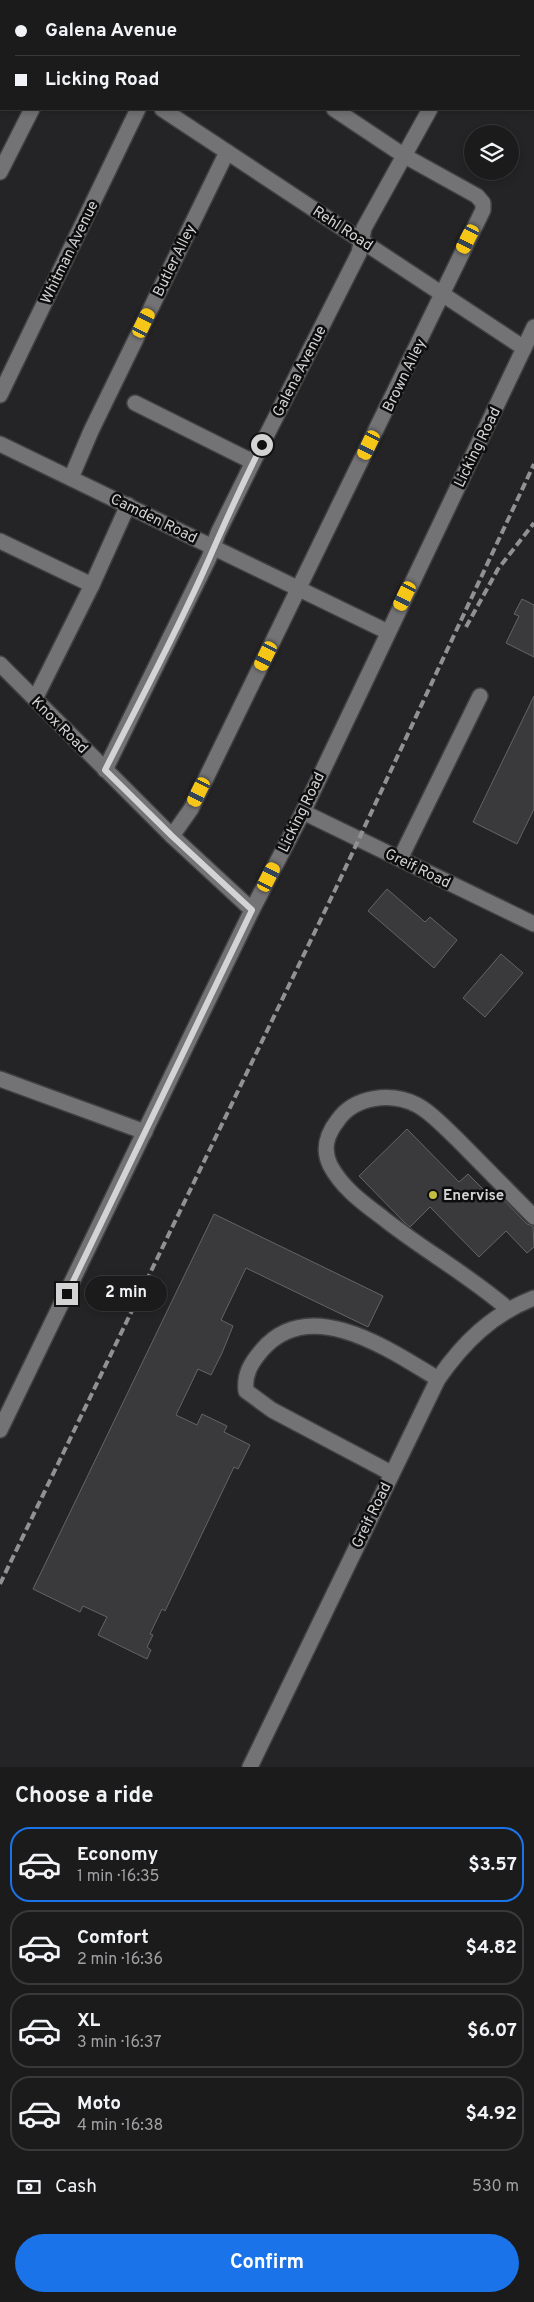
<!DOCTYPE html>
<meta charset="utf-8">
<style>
body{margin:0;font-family:Overpass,sans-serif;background:#282829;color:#f1f3f6;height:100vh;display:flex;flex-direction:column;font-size:19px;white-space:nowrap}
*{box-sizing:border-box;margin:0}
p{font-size:16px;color:#a0a1a3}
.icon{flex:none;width:28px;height:28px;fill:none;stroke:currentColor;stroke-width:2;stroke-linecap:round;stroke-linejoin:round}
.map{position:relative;height:1767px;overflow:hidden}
.sheet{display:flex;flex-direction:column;background:#1b1b1c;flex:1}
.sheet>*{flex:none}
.top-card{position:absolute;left:0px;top:0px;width:535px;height:110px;box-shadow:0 2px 8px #0003,0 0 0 1px #39393b;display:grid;align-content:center;height:110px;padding:0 15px;background:#1b1b1c}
.tools{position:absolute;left:464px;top:125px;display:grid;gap:10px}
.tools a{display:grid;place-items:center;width:55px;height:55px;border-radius:50%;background:#1b1b1c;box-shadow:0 2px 8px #0003,0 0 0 1px #39393b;font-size:25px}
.end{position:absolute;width:22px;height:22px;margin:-11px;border:6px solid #d3d3d4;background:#111;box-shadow:0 0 0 2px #111}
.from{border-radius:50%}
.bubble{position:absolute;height:35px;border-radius:18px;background:#1b1b1c;box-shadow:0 2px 8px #0003,0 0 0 1px #39393b;font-size:16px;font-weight:700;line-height:35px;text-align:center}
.car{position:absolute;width:15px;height:30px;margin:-15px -8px;border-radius:6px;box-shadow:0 0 4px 1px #0007;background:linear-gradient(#f5c518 24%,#345 0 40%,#f5c518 0 76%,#345 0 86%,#f5c518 0)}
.top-card b{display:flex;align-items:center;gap:18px;height:48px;font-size:19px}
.top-card b+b{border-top:1px solid #39393b}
.top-card i{width:12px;height:12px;background:#f1f3f6}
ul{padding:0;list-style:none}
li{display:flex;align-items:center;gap:15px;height:75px;margin:0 10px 8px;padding:0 5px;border:2px solid #39393b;border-radius:20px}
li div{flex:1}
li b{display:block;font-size:19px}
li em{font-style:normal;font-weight:700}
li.selected{border-color:#1a73e8}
li>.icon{width:45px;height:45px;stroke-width:1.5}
h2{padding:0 15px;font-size:22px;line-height:60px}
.pay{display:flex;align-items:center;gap:12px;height:55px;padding:0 15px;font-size:19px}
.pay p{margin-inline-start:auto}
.cta{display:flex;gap:10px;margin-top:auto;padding:10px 15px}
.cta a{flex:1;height:58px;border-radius:30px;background:#1a73e8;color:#fff;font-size:20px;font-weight:700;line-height:58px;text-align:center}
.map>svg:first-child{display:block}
.building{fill:#3a3a3c;stroke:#646466}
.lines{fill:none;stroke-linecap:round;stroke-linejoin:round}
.minor-casing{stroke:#404042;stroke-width:18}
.minor{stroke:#737376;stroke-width:15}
.rail{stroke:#919193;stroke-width:4;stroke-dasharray:8 4;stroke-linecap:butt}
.route{stroke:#d3d3d4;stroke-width:6}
.poi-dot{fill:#c4bd3e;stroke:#0d0d0e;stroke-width:2}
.labels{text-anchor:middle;stroke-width:5;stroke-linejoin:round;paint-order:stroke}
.street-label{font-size:15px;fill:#d3d3d4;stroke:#0d0d0e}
.poi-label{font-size:15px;font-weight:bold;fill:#d3d3d4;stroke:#0d0d0e;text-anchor:start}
</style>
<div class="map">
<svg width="534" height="1767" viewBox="0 0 534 1767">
<rect width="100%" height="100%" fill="#242426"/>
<g class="building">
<path d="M522,599l12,6v52l-28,-14 13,-27 -5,-2z"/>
<path d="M534,696v113l-17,35 -44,-22z"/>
<path d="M387,889l38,33 5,-5 27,23 -23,28 -66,-57z"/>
<path d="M501,954l22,19 -38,44 -22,-19z"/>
<path d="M407,1129l52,53 9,-8 24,24 5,-5 30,31 6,2 1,21 -7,6 -21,-22 -27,26 -49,-50 -20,20 -5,-4 -46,-47z"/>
<path d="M214,1214l169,82 -15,31 -122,-59 -25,52 12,6 -11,27 -11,22 -13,-6 -22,46 21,10 5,-11 25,12 -3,6 26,13 -12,24 -4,-2 -69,144 -3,-2 -12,25 3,1 -6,12 4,3 -4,9 -49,-24 9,-18 -24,-11 -3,6 -47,-23z"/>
</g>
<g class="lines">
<defs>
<g id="minor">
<path d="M170,0l2,1"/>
<path d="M342,0l1,1"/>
<path d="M436,0l4,1"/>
<path d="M207,1l1,-1"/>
<path d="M0,2l1,1"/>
<path d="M162,109l362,239"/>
<path d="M0,172l32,-63"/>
<path d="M0,395l138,-286"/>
<path d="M135,403l118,59"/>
<path d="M0,444l388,188"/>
<path d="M71,478l20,-47 136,-279"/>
<path d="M0,541l92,44"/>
<path d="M0,664l172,172 80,74"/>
<path d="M35,699l57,-114 36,-80"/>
<path d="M105,770l104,-212 9,-25 35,-71 106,-209 5,-25 66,-119"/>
<path d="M303,812l231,112"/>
<path d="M172,836l19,-27 292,-599v-7l-6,-7 -74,-41 -69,-46"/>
<path d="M400,859l80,-163"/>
<path d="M0,1079l145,53"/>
<path d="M508,1309c-39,-34 -85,-59 -125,-91 -20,-15 -41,-30 -53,-53 -8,-17 -3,-31 8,-45 17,-24 53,-28 79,-15 14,7 28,23 40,34 26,26 51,52 77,78"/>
<path d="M0,1430l252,-520 51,-98 231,-485"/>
<path d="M391,1473l-119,-63 -26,-19c-2,-17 5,-28 16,-41 48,-56 128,0 176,29"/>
<path d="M250,1767l188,-388c25,-36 54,-65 96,-81"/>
</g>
</defs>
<use href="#minor" class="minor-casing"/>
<use href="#minor" class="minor"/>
<g class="rail">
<path d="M466,627l32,-58 36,-46"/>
<path d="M0,1584l336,-696 198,-424"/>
</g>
</g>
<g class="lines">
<path class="route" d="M67,1294l185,-384 -80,-74 -67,-66c35,-70 73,-140 104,-211 17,-39 34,-77 53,-114"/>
</g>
<circle class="poi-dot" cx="433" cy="1195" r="5"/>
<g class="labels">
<g class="street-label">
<text transform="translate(343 228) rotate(33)" y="5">Rehl Road</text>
<text transform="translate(69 252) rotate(-64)" y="5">Whitman Avenue</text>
<text transform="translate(174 260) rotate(-64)" y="5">Butler Alley</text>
<text transform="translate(299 371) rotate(-63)" y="5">Galena Avenue</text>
<text transform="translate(404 375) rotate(-64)" y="5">Brown Alley</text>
<text transform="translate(477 447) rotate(-64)" y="5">Licking Road</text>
<text transform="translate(154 518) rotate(26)" y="5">Camden Road</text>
<text transform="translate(60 725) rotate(45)" y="5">Knox Road</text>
<text transform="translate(301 812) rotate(-64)" y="5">Licking Road</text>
<text transform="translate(418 868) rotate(26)" y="5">Greif Road</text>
<text transform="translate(371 1515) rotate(-64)" y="5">Greif Road</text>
</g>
<g class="poi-label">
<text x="443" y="1200">Enervise</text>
</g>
</g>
</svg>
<div class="tools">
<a><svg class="icon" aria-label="layers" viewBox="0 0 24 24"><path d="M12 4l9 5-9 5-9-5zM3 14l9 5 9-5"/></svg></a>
</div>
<i class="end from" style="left:262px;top:445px"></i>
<i class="end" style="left:67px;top:1294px"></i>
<div class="bubble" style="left:85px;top:1276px;width:82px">2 min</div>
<i class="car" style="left:468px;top:239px;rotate:207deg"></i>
<i class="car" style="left:144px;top:323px;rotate:26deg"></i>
<i class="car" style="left:369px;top:445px;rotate:206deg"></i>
<i class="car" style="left:405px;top:596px;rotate:206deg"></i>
<i class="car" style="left:266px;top:656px;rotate:206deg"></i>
<i class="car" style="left:199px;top:792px;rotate:206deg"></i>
<i class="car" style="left:269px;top:877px;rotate:27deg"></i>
<div class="top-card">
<b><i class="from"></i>Galena Avenue</b>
<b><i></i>Licking Road</b>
</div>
</div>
<section class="sheet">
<h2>Choose a ride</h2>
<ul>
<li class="selected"><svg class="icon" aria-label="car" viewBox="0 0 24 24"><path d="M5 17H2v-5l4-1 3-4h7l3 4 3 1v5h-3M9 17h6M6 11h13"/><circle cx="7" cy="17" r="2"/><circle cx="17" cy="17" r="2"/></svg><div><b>Economy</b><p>1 min · 16:35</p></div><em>$3.57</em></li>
<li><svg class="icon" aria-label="car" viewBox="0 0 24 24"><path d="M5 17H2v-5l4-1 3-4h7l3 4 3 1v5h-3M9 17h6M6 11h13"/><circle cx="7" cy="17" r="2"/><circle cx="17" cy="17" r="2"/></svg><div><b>Comfort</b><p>2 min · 16:36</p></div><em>$4.82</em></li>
<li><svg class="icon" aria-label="car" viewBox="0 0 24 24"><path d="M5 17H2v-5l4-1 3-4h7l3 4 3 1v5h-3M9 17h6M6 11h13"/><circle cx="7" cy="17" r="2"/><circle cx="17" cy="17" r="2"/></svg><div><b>XL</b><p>3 min · 16:37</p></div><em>$6.07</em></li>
<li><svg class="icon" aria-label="car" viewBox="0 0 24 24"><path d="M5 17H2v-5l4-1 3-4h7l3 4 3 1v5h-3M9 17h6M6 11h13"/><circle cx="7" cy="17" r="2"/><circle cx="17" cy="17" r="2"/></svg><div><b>Moto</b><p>4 min · 16:38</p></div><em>$4.92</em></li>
</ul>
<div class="pay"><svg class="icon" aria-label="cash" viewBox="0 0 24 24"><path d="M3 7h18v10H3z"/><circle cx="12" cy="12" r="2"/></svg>Cash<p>530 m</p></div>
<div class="cta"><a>Confirm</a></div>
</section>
